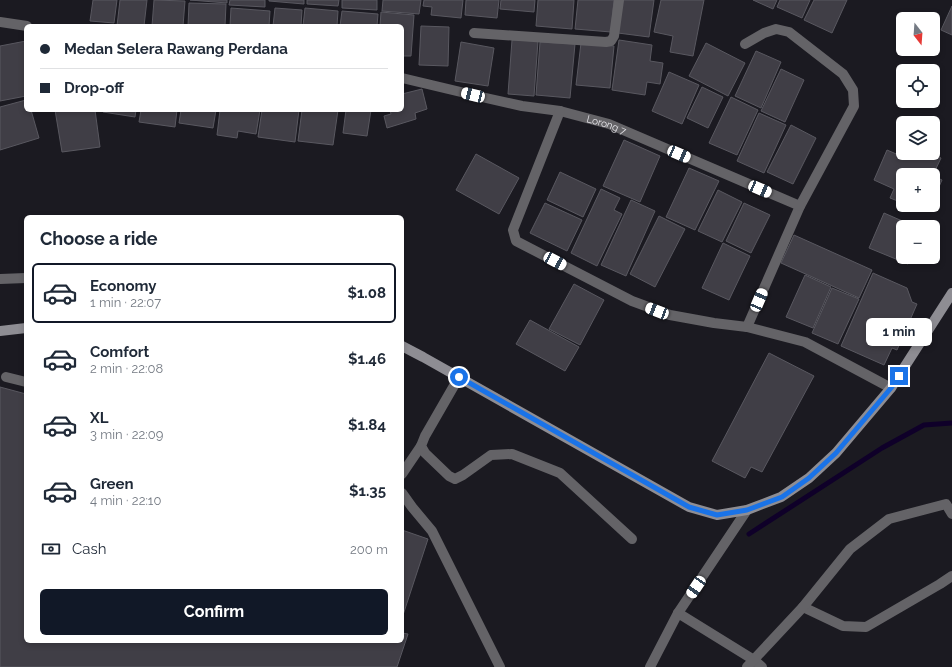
<!DOCTYPE html>
<meta charset="utf-8">
<style>
body{margin:0;font-family:Raleway,sans-serif;background:#f6f6f7;color:#1f2937;height:100vh;display:flex;flex-direction:column;font-size:15px;white-space:nowrap}
*{box-sizing:border-box;margin:0}
p{font-size:13px;color:#747a83}
.icon{flex:none;width:22px;height:22px;fill:none;stroke:currentColor;stroke-width:2;stroke-linecap:round;stroke-linejoin:round}
.map{position:relative;flex:1;overflow:hidden}
.drawer{position:absolute;left:24px;top:215px;width:380px;height:428px;display:flex;flex-direction:column;background:#fff;border-radius:6px;box-shadow:0 2px 6px #0003}
.drawer>*{flex:none}
.guide{position:absolute;left:24px;top:24px;width:380px;height:88px;border-radius:6px;box-shadow:0 2px 6px #0003;display:grid;align-content:center;height:88px;padding:0 16px;background:#fff}
.needle{width:26px;rotate:163deg}
.controls{position:absolute;left:896px;top:12px;display:grid;gap:8px}
.controls a{display:grid;place-items:center;width:44px;height:44px;border-radius:6px;background:#fff;box-shadow:0 2px 6px #0003;font-size:20px}
.end{position:absolute;width:18px;height:18px;margin:-9px;border:5px solid #1a73e8;background:#fff;box-shadow:0 0 0 2px #fff}
.from{border-radius:50%}
.bubble{position:absolute;height:28px;border-radius:6px;background:#fff;box-shadow:0 2px 6px #0003;font-size:13px;font-weight:700;line-height:28px;text-align:center}
.car{position:absolute;width:12px;height:24px;margin:-12px -6px;border-radius:5px;box-shadow:0 0 3px 1px #0007;background:linear-gradient(#fff 24%,#345 0 40%,#fff 0 76%,#345 0 86%,#fff 0)}
.guide b{display:flex;align-items:center;gap:14px;height:38px;font-size:15px}
.guide b+b{border-top:1px solid #e0e1e3}
.guide i{width:10px;height:10px;background:#1f2937}
ul{padding:0;list-style:none}
li{display:flex;align-items:center;gap:12px;height:60px;margin:0 8px 6px;padding:0 8px;border:2px solid transparent;border-radius:6px}
li div{flex:1}
li b{display:block;font-size:15px}
li em{font-style:normal;font-weight:700}
li.on{border-color:#111827}
li>.icon{width:36px;height:36px;stroke-width:1.5}
h2{padding:0 16px;font-size:18px;line-height:48px}
.pay{display:flex;align-items:center;gap:10px;height:44px;padding:0 16px;font-size:15px}
.pay p{margin-inline-start:auto}
.cta{display:flex;gap:8px;margin-top:auto;padding:8px 16px}
.cta a{flex:1;height:46px;border-radius:6px;background:#111827;color:#fff;font-size:16px;font-weight:700;line-height:46px;text-align:center}
.map>svg:first-child{display:block}
.lines{fill:none;stroke-linecap:round;stroke-linejoin:round}
.stream{stroke:#0f0029;stroke-width:5}
.building{fill:#403e46;stroke:#595860}
.lane{stroke:#646367;stroke-width:10}
.street{stroke:#646367;stroke-width:10}
.secondary{stroke:#8e8d93;stroke-width:10}
.route{stroke:#1a73e8;stroke-width:5}
.labels{text-anchor:middle;stroke-width:4;stroke-linejoin:round;paint-order:stroke}
.street-label{font-size:10px;fill:#e5e4e9;stroke:#121118}
</style>
<div class="map">
<svg width="952" height="667" viewBox="0 0 952 667">
<rect width="100%" height="100%" fill="#1b1a21"/>
<g class="lines">
<path class="stream" d="M749,534l133,-86 42,-23 28,-2"/>
</g>
<g class="building">
<path d="M93,0h24l-3,23 -24,-2z"/>
<path d="M120,0h27l-3,26h-27z"/>
<path d="M154,0l31,1 -2,25h-31z"/>
<path d="M190,0h37v3z"/>
<path d="M230,0h35v7l-36,-2z"/>
<path d="M269,0h35v4l-35,-3z"/>
<path d="M307,0h32l-1,6 -31,-2z"/>
<path d="M342,0h35v10l-35,-2z"/>
<path d="M383,0h38l-2,14 -37,-3z"/>
<path d="M424,0h39l-2,18 -30,-3 1,-8 -9,-1z"/>
<path d="M466,0h33l-2,18 -32,-3z"/>
<path d="M501,0h34l-1,12 -34,-3z"/>
<path d="M538,0h36l-2,29 -36,-3z"/>
<path d="M578,0h36l-3,32 -36,-3z"/>
<path d="M623,0h31l-5,37 -31,-4z"/>
<path d="M661,0h43l-11,56 -23,-4 3,-16 -19,-4z"/>
<path d="M753,0h24l-4,9z"/>
<path d="M780,0h30l-8,18 -25,-11z"/>
<path d="M814,0h33l-15,33 -28,-13z"/>
<path d="M189,3l37,1 -1,22h-37z"/>
<path d="M952,6v29l-11,-5z"/>
<path d="M231,8l39,3 -1,15h-39z"/>
<path d="M275,8l27,2 -1,16h-28z"/>
<path d="M305,8l33,3 -1,15h-34z"/>
<path d="M342,11l36,3 -1,12h-37z"/>
<path d="M381,12l33,3 -3,41h-9v-30h-22z"/>
<path d="M421,26l28,1 -1,39 -29,-1z"/>
<path d="M512,40l26,1 -4,55 -26,-2z"/>
<path d="M619,40l33,5 -2,16 13,2 -3,21 -13,-2 -2,13 -33,-5z"/>
<path d="M26,41v55l-26,5v-55z"/>
<path d="M461,42l33,6 -6,38 -33,-5z"/>
<path d="M540,42l35,2 -5,54 -34,-3z"/>
<path d="M581,43l33,3 -4,42 -34,-3z"/>
<path d="M706,43l39,20 -17,33 -39,-20z"/>
<path d="M756,51l25,11 -20,46 -26,-12z"/>
<path d="M781,69l23,11 -19,42 -24,-11z"/>
<path d="M669,72l30,13 -17,39 -30,-13z"/>
<path d="M702,87l21,10 -15,31 -21,-10z"/>
<path d="M422,89l5,20 -12,4 1,6 -29,9 -3,-12 7,-2 -1,-4h12v-16z"/>
<path d="M731,97l27,13 -21,45 -28,-12z"/>
<path d="M26,100v10h5l8,28 -39,12v-43z"/>
<path d="M55,110h40l5,37 -38,5z"/>
<path d="M104,110h32l-1,7 -32,-5z"/>
<path d="M141,110h36l-2,17 -36,-5z"/>
<path d="M181,110h35l-3,18 -34,-5z"/>
<path d="M220,110h40l-4,24 -18,-3 -1,7 -20,-3z"/>
<path d="M262,110h37l-4,32 -37,-5z"/>
<path d="M302,110h36l-5,35 -35,-4z"/>
<path d="M346,110h25l-4,26 -24,-3z"/>
<path d="M759,113l27,12 -22,48 -27,-12z"/>
<path d="M791,125l25,13 -23,46 -26,-12z"/>
<path d="M624,140l36,16 -20,46 -37,-16z"/>
<path d="M887,150l21,9 2,-6h20l11,5 -8,17h-30v28l-13,-5 4,-9 -20,-9z"/>
<path d="M476,154l43,24 -20,36 -43,-24z"/>
<path d="M689,168l30,13 -24,49 -29,-13z"/>
<path d="M560,172l36,17 -13,28 -36,-17z"/>
<path d="M933,176l9,4 -8,18h-1z"/>
<path d="M601,189l19,9 -6,12 8,4 -25,52 -26,-13z"/>
<path d="M718,190l24,12 -20,40 -24,-11z"/>
<path d="M631,200l24,11 -29,65 -25,-11z"/>
<path d="M545,203l37,17 -15,31 -37,-18z"/>
<path d="M744,203l26,12 -19,38 -25,-12z"/>
<path d="M907,205h13l-2,5z"/>
<path d="M884,213l32,14h-13v30h8l-3,7 -39,-16z"/>
<path d="M659,216l26,13 -30,58 -25,-13z"/>
<path d="M794,235l78,35 -13,28 -78,-35z"/>
<path d="M723,243l27,13 -21,44 -27,-12z"/>
<path d="M873,273l34,15 5,14 5,2 -20,46 -5,-2 -8,17 -43,-19z"/>
<path d="M805,275l26,12 -18,41 -27,-11z"/>
<path d="M574,284l30,16 -24,45 -31,-16z"/>
<path d="M832,288l27,11 -21,45 -26,-11z"/>
<path d="M530,320l49,27 -14,24 -49,-27z"/>
<path d="M769,353l45,23 -52,96 -11,-5 -6,11 -33,-17z"/>
<path d="M0,387l26,7v247h376v-8l6,1 -11,33h-397z"/>
<path d="M402,530l26,9 -25,76h-1z"/>
</g>
<g class="lines">
<g class="lane">
<path d="M474,33l132,9 5,-1 3,-5 5,-36"/>
<path d="M0,279l26,-1"/>
<path d="M6,377l20,5"/>
<path d="M459,377l-34,59 -4,10 4,7 24,23 6,3 8,-4 28,-20 21,-1 48,19 72,66"/>
<path d="M402,474l19,-28"/>
<path d="M402,493l10,14 20,24 68,136"/>
<path d="M803,607l40,19 23,1 74,-43 12,-8"/>
<path d="M678,613l76,47 8,7"/>
<path d="M650,667l28,-54 69,-103"/>
<path d="M747,667l56,-60 47,-58 39,-30 57,-15 6,10"/>
</g>
<g class="street">
<path d="M0,22l27,4"/>
<path d="M745,44l19,-11 12,-4 13,3 54,42 10,16 1,16 -54,100 -53,121"/>
<path id="s1" d="M402,78l84,20 36,8 38,5 49,13 191,82"/>
<path d="M560,111l-47,119 3,11 116,60 38,14 44,8 33,4 58,15 86,46"/>
</g>
<g class="secondary">
<path d="M0,331l26,-3"/>
<path d="M402,346l21,11 266,150 28,8 30,-5 34,-13 28,-19 27,-25 55,-65 61,-95"/>
</g>
</g>
<g class="lines">
<path class="route" d="M459,377l230,130 28,8 30,-5 35,-13 27,-19 27,-25 55,-65 8,-12"/>
</g>
<g class="labels">
<g class="street-label">
<text dy="4" stroke="none"><textPath href="#s1" startOffset="210">Lorong 7</textPath></text>
</g>
</g>
</svg>
<div class="controls">
<a><svg class="needle" viewBox="-14 -14 28 28"><path d="M0-13l5 13h-10z" fill="#e53935"/><path d="M0 13l5-13h-10z" fill="#747a83"/></svg></a>
<a><svg class="icon" aria-label="locate" viewBox="0 0 24 24"><circle cx="12" cy="12" r="6"/><path d="M12 2v4M12 18v4M2 12h4M18 12h4"/></svg></a>
<a><svg class="icon" aria-label="layers" viewBox="0 0 24 24"><path d="M12 4l9 5-9 5-9-5zM3 14l9 5 9-5"/></svg></a>
<a>+</a>
<a>−</a>
</div>
<i class="end from" style="left:459px;top:377px"></i>
<i class="end" style="left:899px;top:376px"></i>
<div class="bubble" style="left:866px;top:318px;width:66px">1 min</div>
<i class="car" style="left:473px;top:95px;rotate:284deg"></i>
<i class="car" style="left:679px;top:154px;rotate:113deg"></i>
<i class="car" style="left:760px;top:189px;rotate:113deg"></i>
<i class="car" style="left:555px;top:261px;rotate:118deg"></i>
<i class="car" style="left:759px;top:300px;rotate:23deg"></i>
<i class="car" style="left:657px;top:311px;rotate:291deg"></i>
<i class="car" style="left:696px;top:587px;rotate:214deg"></i>
<div class="guide">
<b><i class="from"></i>Medan Selera Rawang Perdana</b>
<b><i></i>Drop-off</b>
</div>
<section class="drawer">
<h2>Choose a ride</h2>
<ul>
<li class="on"><svg class="icon" aria-label="car" viewBox="0 0 24 24"><path d="M5 17H2v-5l4-1 3-4h7l3 4 3 1v5h-3M9 17h6M6 11h13"/><circle cx="7" cy="17" r="2"/><circle cx="17" cy="17" r="2"/></svg><div><b>Economy</b><p>1 min · 22:07</p></div><em>$1.08</em></li>
<li><svg class="icon" aria-label="car" viewBox="0 0 24 24"><path d="M5 17H2v-5l4-1 3-4h7l3 4 3 1v5h-3M9 17h6M6 11h13"/><circle cx="7" cy="17" r="2"/><circle cx="17" cy="17" r="2"/></svg><div><b>Comfort</b><p>2 min · 22:08</p></div><em>$1.46</em></li>
<li><svg class="icon" aria-label="car" viewBox="0 0 24 24"><path d="M5 17H2v-5l4-1 3-4h7l3 4 3 1v5h-3M9 17h6M6 11h13"/><circle cx="7" cy="17" r="2"/><circle cx="17" cy="17" r="2"/></svg><div><b>XL</b><p>3 min · 22:09</p></div><em>$1.84</em></li>
<li><svg class="icon" aria-label="car" viewBox="0 0 24 24"><path d="M5 17H2v-5l4-1 3-4h7l3 4 3 1v5h-3M9 17h6M6 11h13"/><circle cx="7" cy="17" r="2"/><circle cx="17" cy="17" r="2"/></svg><div><b>Green</b><p>4 min · 22:10</p></div><em>$1.35</em></li>
</ul>
<div class="pay"><svg class="icon" aria-label="cash" viewBox="0 0 24 24"><path d="M3 7h18v10H3z"/><circle cx="12" cy="12" r="2"/></svg>Cash<p>200 m</p></div>
<div class="cta"><a>Confirm</a></div>
</section>
</div>
